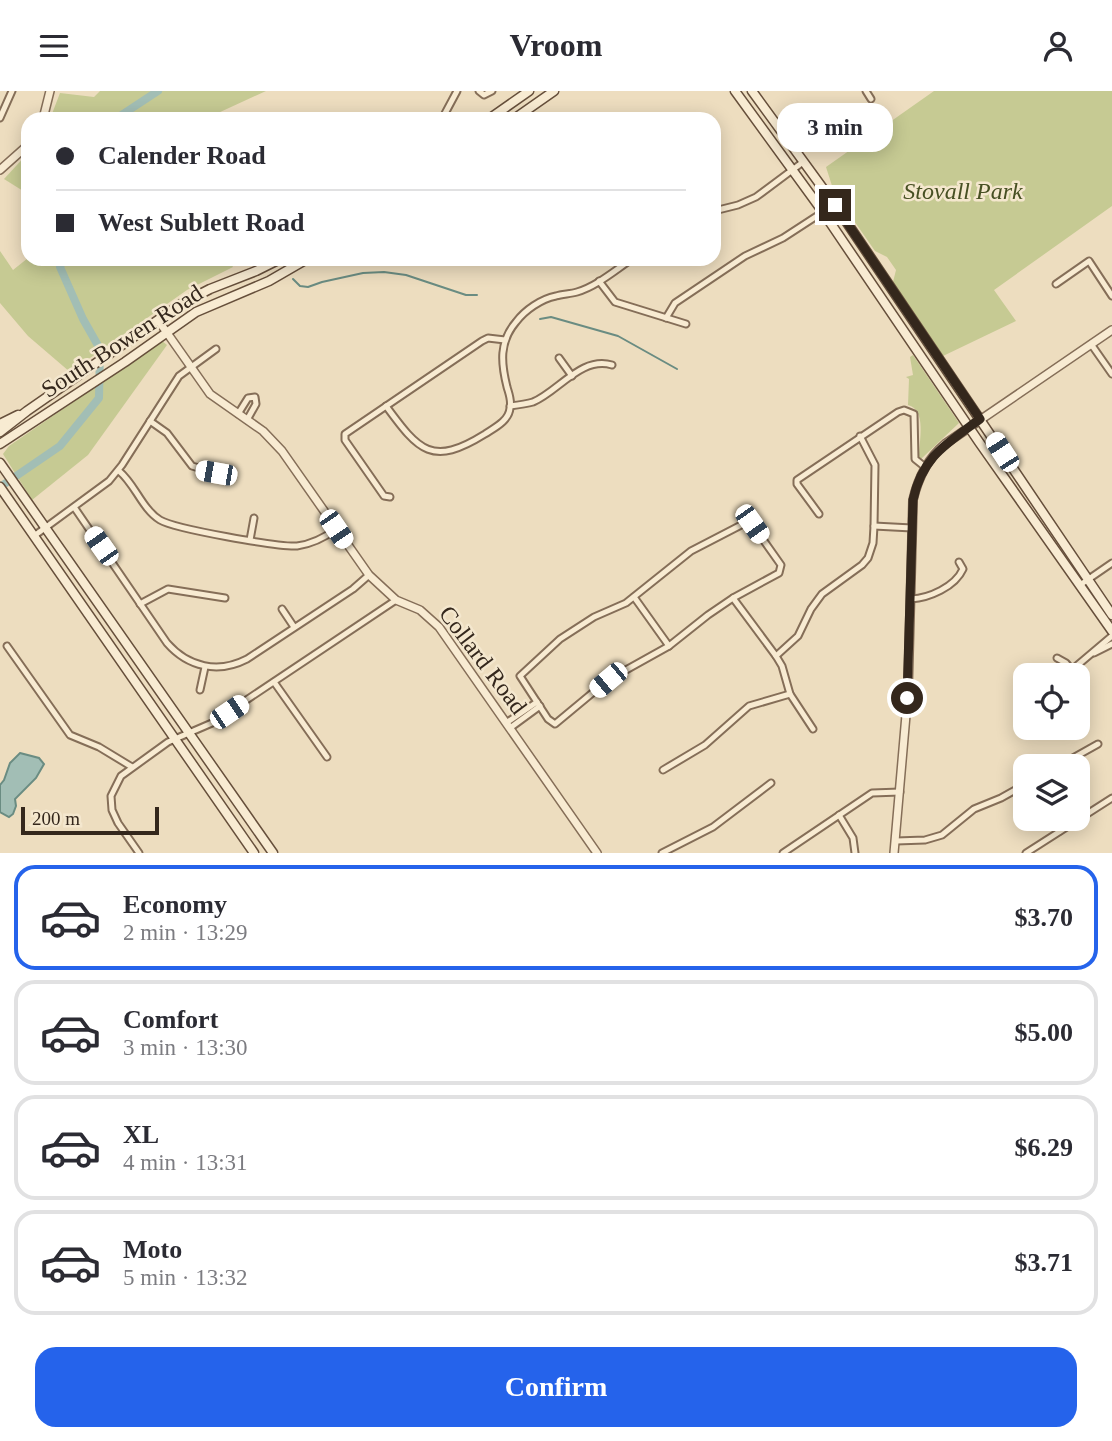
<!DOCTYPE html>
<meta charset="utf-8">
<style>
body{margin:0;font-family:"Times New Roman",serif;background:#f7f7f7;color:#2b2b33;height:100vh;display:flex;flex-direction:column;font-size:26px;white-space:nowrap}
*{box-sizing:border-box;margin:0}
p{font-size:23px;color:#7c7c81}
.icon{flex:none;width:38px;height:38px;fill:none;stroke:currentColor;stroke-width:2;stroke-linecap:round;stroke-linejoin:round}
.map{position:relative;height:762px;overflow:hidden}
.panel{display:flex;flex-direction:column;background:#fff;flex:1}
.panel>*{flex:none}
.hud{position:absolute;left:21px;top:21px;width:700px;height:154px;border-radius:21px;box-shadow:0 4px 18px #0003;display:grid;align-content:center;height:154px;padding:0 35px;background:#fff}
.buttons{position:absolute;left:1013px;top:572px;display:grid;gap:14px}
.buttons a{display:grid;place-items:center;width:77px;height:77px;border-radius:14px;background:#fff;box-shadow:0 4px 18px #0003;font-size:35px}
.scale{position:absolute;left:21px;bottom:18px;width:138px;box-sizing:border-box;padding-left:7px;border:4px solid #34271c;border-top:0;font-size:19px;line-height:24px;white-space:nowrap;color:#34271c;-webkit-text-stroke:5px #f4e7ce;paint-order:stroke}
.end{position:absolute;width:32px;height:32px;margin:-16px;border:9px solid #34271c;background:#fff;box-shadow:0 0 0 4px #fff}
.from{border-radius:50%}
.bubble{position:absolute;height:49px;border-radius:21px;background:#fff;box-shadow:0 4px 18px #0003;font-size:23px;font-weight:700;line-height:49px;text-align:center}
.car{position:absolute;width:21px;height:42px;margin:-21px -10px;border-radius:9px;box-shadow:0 0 5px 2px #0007;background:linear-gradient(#fff 24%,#345 0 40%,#fff 0 76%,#345 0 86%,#fff 0)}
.hud b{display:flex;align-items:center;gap:24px;height:66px;font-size:26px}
.hud b+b{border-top:2px solid #e1e1e2}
.hud i{width:18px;height:18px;background:#2b2b33}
ul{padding:12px 0 0;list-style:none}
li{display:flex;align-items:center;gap:21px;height:105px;margin:0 14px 10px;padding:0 21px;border:4px solid #e1e1e2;border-radius:21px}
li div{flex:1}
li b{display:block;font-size:26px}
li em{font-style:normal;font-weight:700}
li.on{border-color:#2563eb}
li>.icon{width:63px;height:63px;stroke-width:1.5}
.action{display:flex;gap:14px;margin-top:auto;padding:14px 35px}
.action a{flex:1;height:80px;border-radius:21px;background:#2563eb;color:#fff;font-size:28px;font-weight:700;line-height:80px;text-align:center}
header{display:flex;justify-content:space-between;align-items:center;height:91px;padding:0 35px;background:#fff;font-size:32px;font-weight:700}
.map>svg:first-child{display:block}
.green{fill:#c6ca93}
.water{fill:#a2beb5;stroke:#6a8c82;stroke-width:2}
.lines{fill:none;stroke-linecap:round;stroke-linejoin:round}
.stream{stroke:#6a8c82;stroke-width:2}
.river{stroke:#a2beb5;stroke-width:8}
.minor-casing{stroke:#856e58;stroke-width:9}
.tertiary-casing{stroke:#856e58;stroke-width:10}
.secondary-casing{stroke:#664f3b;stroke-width:11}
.minor{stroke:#f8ebd2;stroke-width:5}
.tertiary{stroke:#f8ebd2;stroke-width:7}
.secondary{stroke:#f8ebd2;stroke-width:8}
.route{stroke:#34271c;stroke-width:9}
.labels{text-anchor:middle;stroke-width:5;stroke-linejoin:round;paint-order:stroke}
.park-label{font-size:24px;font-style:italic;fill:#475023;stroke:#f4e7ce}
.street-label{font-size:24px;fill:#34271c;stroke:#f4e7ce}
</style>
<header><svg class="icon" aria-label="menu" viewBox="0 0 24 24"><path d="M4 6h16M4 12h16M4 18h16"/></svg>Vroom<svg class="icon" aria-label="person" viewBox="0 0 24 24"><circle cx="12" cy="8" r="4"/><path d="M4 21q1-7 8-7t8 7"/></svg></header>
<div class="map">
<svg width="1112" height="762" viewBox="0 0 1112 762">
<rect width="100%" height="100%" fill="#edddbf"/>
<g class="green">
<path d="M100,0h166l-61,28h-155l10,-26 34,4z"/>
<path d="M934,0h178v115l-118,84 22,31 -73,35 -50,-74 3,-12 -9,-13 -12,-6 -41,-59 -8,-25z"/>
<path d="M28,62v41l-24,-15z"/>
<path d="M0,160l13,19 15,-12 200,1 5,8 -46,23 -117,82 -42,-36 -28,-33z"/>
<path d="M162,250l5,4 -79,110 -56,45 -29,-46 6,-8z"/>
<path d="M913,264l46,68 -38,36 -2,-2c0,-16 8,-47 -11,-52l1,-26 -3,-2 7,-2 -3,-18z"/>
</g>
<path class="water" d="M20,662l19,5 5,6 -8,14 -21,21 1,7 -3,8 -4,3 -9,-5v-27l4,-5 6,-17z"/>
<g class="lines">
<g class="stream">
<path d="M293,188l7,7 8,1 14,-5 41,-9 21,-1 22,3 60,20h11"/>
<path d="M540,228l11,-2 67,19 59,33"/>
</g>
<g class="river">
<path d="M121,28l-1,-3 38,-25"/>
<path d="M0,396l60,-41 39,-48 1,-49 -17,-30 -23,-52 3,-8"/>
</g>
<defs>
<g id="minor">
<path d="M479,0l5,4 8,-4"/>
<path d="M866,0l5,8"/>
<path d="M0,27l12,-27"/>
<path d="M442,28l15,-28"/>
<path d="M714,120l24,-6 18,-8 47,-35"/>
<path d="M599,190l16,21 71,22"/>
<path d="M1056,193l33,-23 23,35"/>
<path d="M666,227l9,-15 70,-47 38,-18 40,-26"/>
<path d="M1091,253l21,30"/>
<path d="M559,267l13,18"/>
<path d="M386,315c33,45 46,61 99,28 9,-6 24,-13 25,-26 2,-7 -1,-14 -3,-21 -6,-24 -8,-45 9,-65 9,-12 25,-23 40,-26 6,-2 14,-2 21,-4 20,-6 37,-21 55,-33"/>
<path d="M510,315c8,-1 16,-2 23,-4 26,-11 48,-46 79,-37"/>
<path d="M238,323l10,-16 7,-1 1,7 -9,16"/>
<path d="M150,330l17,12 25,33 24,7"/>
<path d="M119,380c16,13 23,38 41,49 15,9 118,27 137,26 15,-2 27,-8 39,-17"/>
<path d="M390,406l-6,-1 -39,-56v-6l137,-93 6,-3 17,2"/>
<path d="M74,416l93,136c21,24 51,31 80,16l106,-70 16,-14"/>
<path d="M819,423l-22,-30v-4l101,-68 6,-2 10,4 1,45 10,8"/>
<path d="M747,431l5,2 29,41 -2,8 -46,25 -25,17 -39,31 -61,34 -53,44 -7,-5 -28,-43 40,-37 34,-22 32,-14 65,-52z"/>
<path d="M874,435l38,2"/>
<path d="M34,445l75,-55 13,-16 57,-89 37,-27"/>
<path d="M250,449l4,-22"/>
<path d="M1080,494l32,-22"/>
<path d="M634,506l35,49"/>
<path d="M733,507l43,58 6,10 8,28 23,35"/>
<path d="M911,508c18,-1 44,-12 52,-30l-4,-7"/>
<path d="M140,513l28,-15 57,9"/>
<path d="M282,518l12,18"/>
<path d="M7,555l63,89 29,12 33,20"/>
<path d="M1094,562l18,-9"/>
<path d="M776,565l22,-20 13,-27 11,-15 40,-29 6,-7 5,-15 1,-17 1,-61 -15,-29"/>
<path d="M1057,567l9,5 10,12"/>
<path d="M1073,578l39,-33"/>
<path d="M1078,589l4,14"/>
<path d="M274,591l53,75"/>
<path d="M200,599l5,-23"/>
<path d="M506,632l31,-21"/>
<path d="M510,637l30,-22"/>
<path d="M1057,676l41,-23"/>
<path d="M663,679l42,-25 44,-39 41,-12"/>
<path d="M839,724l14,23 2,15"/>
<path d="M1051,728l9,12"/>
<path d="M896,750l29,-1 17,-5 32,-26 27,-11 25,-14"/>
<path d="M139,762l-21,-30 -6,-13 -1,-14 10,-20 47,-34 44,-19 184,-123"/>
<path d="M662,762l51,-26 58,-44"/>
<path d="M783,762l89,-60 28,-1"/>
<path d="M1026,762l86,-55"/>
</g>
<g id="tertiary">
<path d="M43,28l7,-28"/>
<path d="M0,79l28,-25"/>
<path d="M158,229l52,74 53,37 19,20 87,124 27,25 24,10 19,17 158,226"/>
<path d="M894,762l14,-161 5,-192c5,-22 14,-41 32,-56l167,-114"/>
</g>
<g id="secondary">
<path d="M735,0l88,121 156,230 133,189"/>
<path d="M752,0l83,114 277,410"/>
<path d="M489,28l40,-28"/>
<path d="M514,28l40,-28"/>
<path d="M0,333l18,-9"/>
<path d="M0,341l27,-21 154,-107 29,-15 46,-18 24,-12"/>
<path d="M0,353l125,-82 71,-50 73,-31 38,-22"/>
<path d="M0,372l273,390"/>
<path d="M0,396l254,366"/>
</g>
</defs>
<use href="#minor" class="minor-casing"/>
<use href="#tertiary" class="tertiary-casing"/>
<use href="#secondary" class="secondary-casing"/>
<use href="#minor" class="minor"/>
<use href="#tertiary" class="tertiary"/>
<use href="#secondary" class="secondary"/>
</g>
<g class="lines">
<path class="route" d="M835,114l145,214c-34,25 -58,38 -67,81l-6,198"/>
</g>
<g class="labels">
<g class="park-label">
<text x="963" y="108">Stovall Park</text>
</g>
<g class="street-label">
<text transform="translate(122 250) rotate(-33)" y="8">South Bowen Road</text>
<text transform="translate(483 569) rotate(53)" y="8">Collard Road</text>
</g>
</g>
</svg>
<div class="buttons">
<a><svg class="icon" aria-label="locate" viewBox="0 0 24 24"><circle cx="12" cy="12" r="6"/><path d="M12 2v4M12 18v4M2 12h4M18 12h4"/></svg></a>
<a><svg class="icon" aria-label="layers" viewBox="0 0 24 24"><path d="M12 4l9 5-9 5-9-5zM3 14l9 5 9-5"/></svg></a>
</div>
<div class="scale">200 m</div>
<i class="end from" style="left:907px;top:607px"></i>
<i class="end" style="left:835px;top:114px"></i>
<div class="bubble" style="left:777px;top:12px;width:116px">3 min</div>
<i class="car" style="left:1002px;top:361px;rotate:327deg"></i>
<i class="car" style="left:216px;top:382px;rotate:280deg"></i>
<i class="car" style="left:752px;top:433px;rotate:145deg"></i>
<i class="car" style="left:336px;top:438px;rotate:146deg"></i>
<i class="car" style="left:101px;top:455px;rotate:325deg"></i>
<i class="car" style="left:608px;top:589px;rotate:230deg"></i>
<i class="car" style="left:229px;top:621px;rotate:56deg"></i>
<div class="hud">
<b><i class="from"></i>Calender Road</b>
<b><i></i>West Sublett Road</b>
</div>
</div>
<section class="panel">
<ul>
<li class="on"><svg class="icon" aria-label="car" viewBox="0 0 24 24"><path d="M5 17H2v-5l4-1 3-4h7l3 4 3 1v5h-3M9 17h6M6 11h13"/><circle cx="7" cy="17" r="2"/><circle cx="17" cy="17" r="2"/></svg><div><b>Economy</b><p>2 min · 13:29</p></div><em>$3.70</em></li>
<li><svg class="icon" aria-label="car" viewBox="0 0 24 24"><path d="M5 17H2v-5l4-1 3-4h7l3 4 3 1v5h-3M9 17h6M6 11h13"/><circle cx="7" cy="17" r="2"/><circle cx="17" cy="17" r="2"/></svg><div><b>Comfort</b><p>3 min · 13:30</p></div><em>$5.00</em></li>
<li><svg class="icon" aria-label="car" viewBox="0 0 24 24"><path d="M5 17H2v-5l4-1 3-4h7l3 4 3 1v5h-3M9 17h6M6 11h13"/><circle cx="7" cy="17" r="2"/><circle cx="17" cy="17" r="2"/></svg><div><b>XL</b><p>4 min · 13:31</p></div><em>$6.29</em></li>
<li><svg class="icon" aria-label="car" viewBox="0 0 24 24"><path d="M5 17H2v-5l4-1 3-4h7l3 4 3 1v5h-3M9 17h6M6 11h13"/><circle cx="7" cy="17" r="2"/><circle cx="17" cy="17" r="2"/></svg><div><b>Moto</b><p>5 min · 13:32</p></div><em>$3.71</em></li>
</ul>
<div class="action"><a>Confirm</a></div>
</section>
